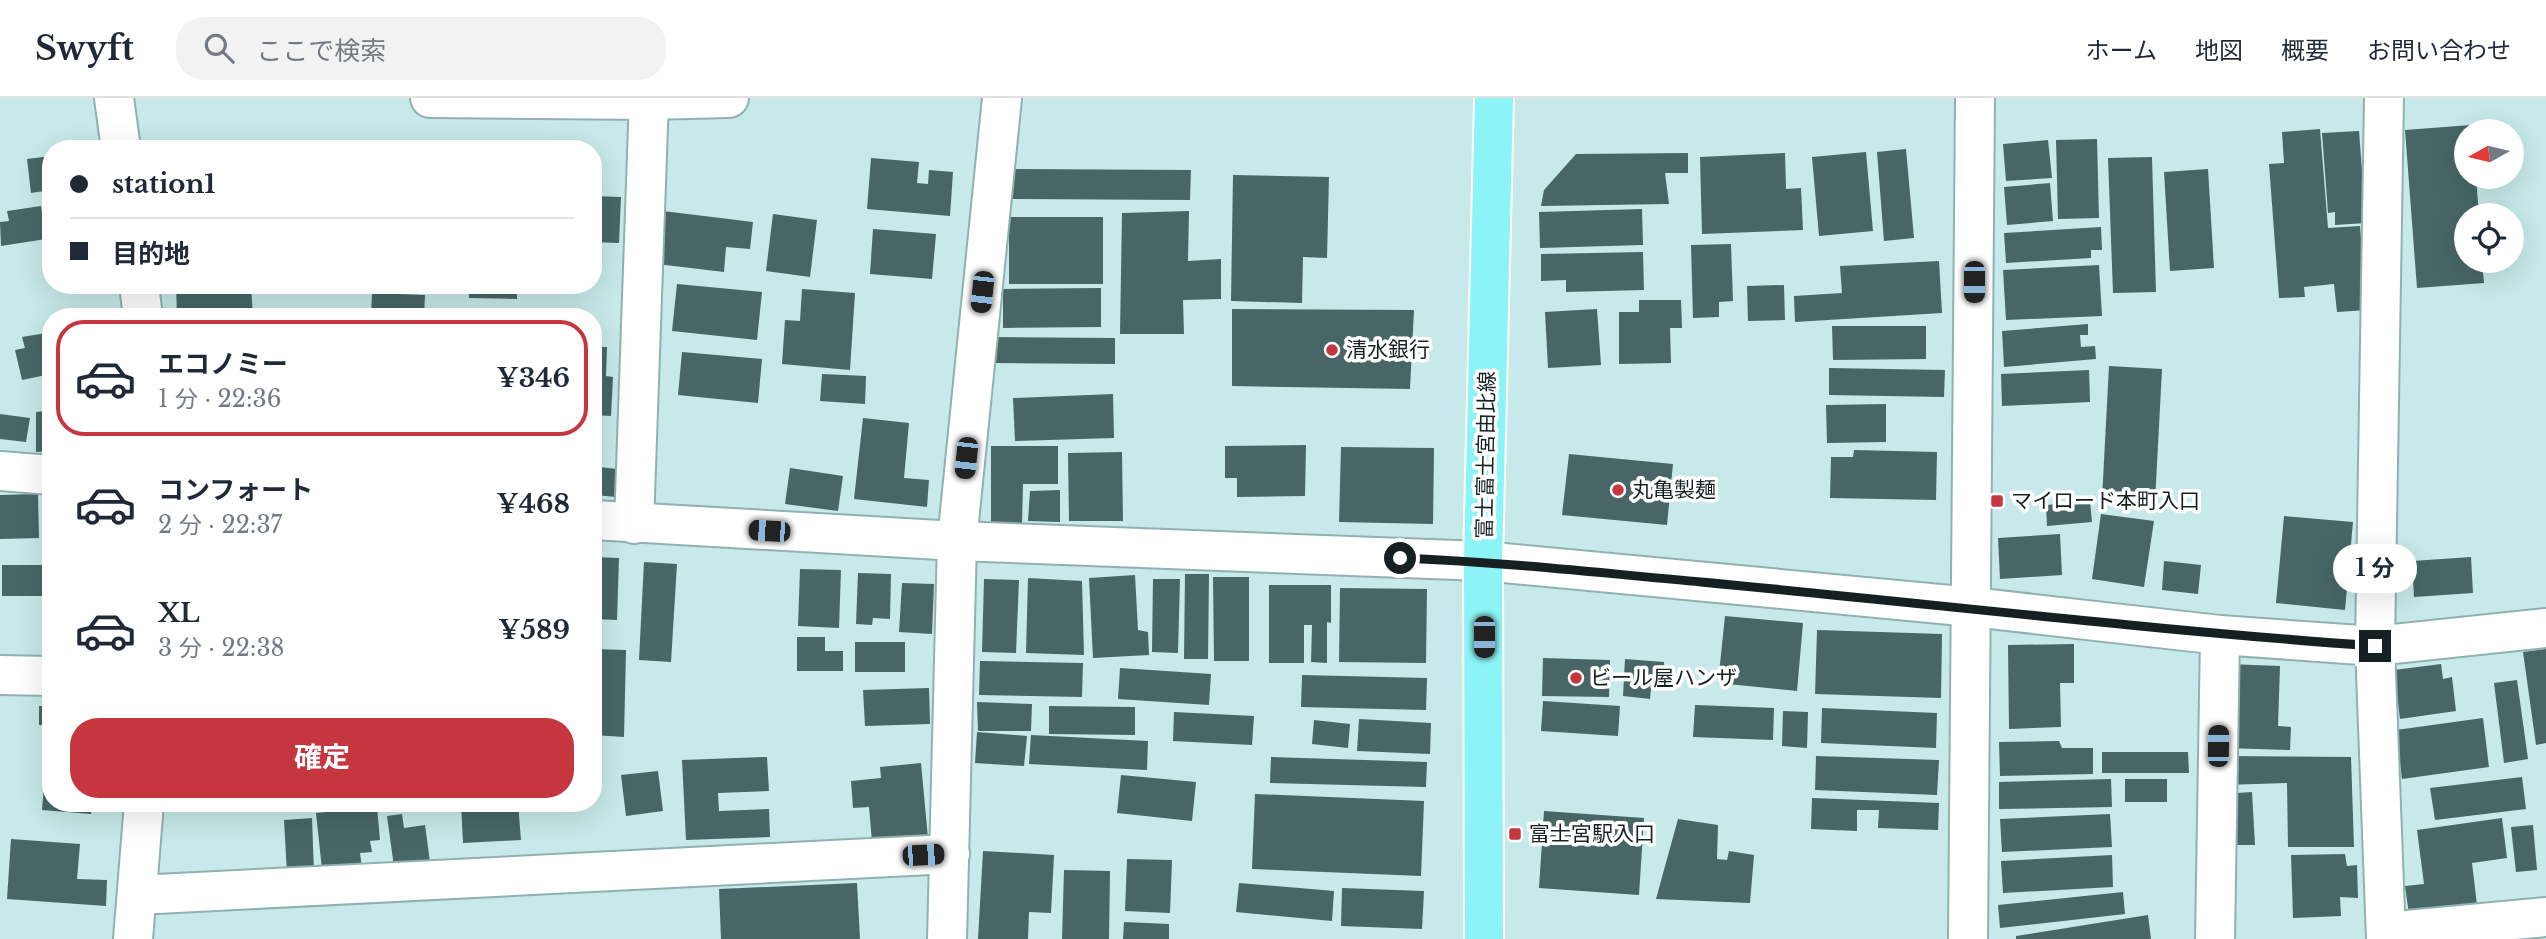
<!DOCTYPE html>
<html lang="ja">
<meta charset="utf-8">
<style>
body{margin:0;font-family:"Libre Baskerville","Noto Sans JP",serif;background:#f2f2f3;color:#1f2937;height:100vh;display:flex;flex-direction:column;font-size:26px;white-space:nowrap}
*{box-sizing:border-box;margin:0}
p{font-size:23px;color:#747a83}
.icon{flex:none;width:38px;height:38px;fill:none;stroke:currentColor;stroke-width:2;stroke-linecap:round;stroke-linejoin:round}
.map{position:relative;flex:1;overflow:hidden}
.side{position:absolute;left:42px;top:210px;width:560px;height:504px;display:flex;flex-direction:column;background:#fff;border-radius:28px;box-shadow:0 7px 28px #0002}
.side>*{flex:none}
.top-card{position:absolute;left:42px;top:42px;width:560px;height:154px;border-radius:28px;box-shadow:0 7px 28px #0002;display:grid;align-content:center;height:154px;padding:0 28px;background:#fff}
.needle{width:46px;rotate:262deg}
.controls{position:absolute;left:2454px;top:21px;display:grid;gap:14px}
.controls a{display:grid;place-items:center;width:70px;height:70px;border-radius:50%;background:#fff;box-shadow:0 7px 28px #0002;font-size:35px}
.end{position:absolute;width:32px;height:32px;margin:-16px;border:9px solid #152121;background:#fff;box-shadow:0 0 0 4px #fff}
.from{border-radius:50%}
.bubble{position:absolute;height:49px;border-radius:24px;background:#fff;box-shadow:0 7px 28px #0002;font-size:23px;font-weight:700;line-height:49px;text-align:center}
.car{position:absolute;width:21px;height:42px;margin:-21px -10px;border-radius:9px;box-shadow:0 0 5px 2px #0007;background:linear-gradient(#222 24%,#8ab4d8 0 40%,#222 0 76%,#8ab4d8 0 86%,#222 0)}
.top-card b{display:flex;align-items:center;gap:24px;height:66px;font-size:26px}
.top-card b+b{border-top:2px solid #e0e1e3}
.top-card i{width:18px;height:18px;background:#1f2937}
ul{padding:12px 0 0;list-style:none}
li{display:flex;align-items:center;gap:21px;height:116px;margin:0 14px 10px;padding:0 14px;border:4px solid transparent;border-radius:28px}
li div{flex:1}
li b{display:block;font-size:26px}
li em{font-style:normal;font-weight:700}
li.selected{border-color:#c5363f}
li>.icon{width:63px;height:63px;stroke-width:1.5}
.cta{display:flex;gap:14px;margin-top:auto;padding:14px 28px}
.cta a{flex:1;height:80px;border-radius:28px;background:#c5363f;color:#fff;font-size:28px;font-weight:700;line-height:80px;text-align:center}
header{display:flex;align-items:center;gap:42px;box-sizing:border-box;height:98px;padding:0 35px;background:#fff;border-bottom:2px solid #e0e1e3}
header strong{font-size:33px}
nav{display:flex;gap:38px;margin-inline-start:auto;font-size:24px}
.search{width:490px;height:63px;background:#f2f2f3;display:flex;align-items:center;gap:18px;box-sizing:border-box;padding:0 24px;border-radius:28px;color:#747a83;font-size:26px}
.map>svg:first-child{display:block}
.building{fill:#486666}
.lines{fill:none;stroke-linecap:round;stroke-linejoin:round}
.minor-casing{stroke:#91b1b1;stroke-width:42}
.major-casing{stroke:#fff;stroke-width:42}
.minor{stroke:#fff;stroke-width:38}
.major{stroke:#8cf4f6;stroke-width:38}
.route{stroke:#152121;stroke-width:9}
.poi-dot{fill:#c5363f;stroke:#fff;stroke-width:2.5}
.labels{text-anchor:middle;stroke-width:7;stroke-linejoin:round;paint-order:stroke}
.poi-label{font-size:21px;fill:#152121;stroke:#fff;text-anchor:start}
.street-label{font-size:21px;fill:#152121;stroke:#fff}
</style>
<header>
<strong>Swyft</strong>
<div class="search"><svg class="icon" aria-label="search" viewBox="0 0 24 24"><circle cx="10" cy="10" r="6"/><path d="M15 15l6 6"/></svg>ここで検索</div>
<nav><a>ホーム</a><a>地図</a><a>概要</a><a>お問い合わせ</a></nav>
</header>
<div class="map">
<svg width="2546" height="841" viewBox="0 0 2546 841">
<rect width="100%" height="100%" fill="#c7e9e9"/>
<g class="building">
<path d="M2471,27l1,6h-6v46h10l3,38h-13v46h16l2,22 -67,5 -12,-158z"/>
<path d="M2320,31l8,99 32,-2 7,84 -30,2 -3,-28 -30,3 1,10 -26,1 -10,-134 15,-1 -2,-31z"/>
<path d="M2359,33l7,92 -31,2v-13l-7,1 -6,-80z"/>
<path d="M2097,41l2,79 -41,1 -2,-79z"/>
<path d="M2048,42l4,38 -46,3 -3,-37z"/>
<path d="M1906,51l8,89 -30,3 -7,-89z"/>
<path d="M1866,54l7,79 -54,5 -7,-79z"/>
<path d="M1688,55v20h-23l4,31 -128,2 3,-16 32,-36z"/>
<path d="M1785,55l1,36 15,-1 2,42 -101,4 -2,-77z"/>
<path d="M51,58v34l-20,3 -4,-34z"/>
<path d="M2152,59l4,135 -43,1 -5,-135z"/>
<path d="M871,60l48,4 -2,21 11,1 1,-14 24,2 -3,44 -83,-7z"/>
<path d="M1011,71l180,1 -1,30 -179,-1z"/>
<path d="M2208,71l6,99 -44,3 -6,-99z"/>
<path d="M1233,77l96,2 -2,81 -24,-1 -1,46 -71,-2z"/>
<path d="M2050,85l3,38 -46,4 -3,-38z"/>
<path d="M593,98l28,1 -2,46 -26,-1z"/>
<path d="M41,108l5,33 -45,7 -1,-24 9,-1 -2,-10z"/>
<path d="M1642,111l1,36 -103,3 -1,-36z"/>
<path d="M663,113l90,11 -3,27 -24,-2 -2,25 -67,-8z"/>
<path d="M1189,113l-1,50 33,-2v40l-38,1 1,34h-64l2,-121z"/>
<path d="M773,116l44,6 -7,57 -44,-6z"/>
<rect x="1009" y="119" width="94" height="67"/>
<path d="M2101,129l1,23h-11v8l-85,5 -2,-30z"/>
<path d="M873,131l63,5 -4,45 -62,-5z"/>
<path d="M1731,146l2,57 -14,1v15l-26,1 -2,-73z"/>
<path d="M1643,154l1,38 -78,2v-12l-25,1v-27z"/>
<path d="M1939,163l3,52 -147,9 -1,-26 48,-3 -2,-27z"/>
<path d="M2099,167l3,51 -96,4 -3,-50z"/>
<path d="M677,186l85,8 -5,48 -85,-9z"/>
<path d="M176,187h75l2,32h-76z"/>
<path d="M469,187h48v14l-48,-1z"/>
<path d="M1784,187l1,35 -37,1 -1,-35z"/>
<path d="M1101,190v39l-98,1v-39z"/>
<path d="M802,191l53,4 -5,77 -68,-6 3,-44 15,1z"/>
<path d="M372,195l53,2 -1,22h-53z"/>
<path d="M1639,202h42l1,28h-12l1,35 -52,1v-52h20z"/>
<path d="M1232,211l182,1 -4,79 -178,-3z"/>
<path d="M1597,211l4,56 -53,3 -3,-56z"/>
<path d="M448,212l42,3v4h-42z"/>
<path d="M2088,226v11h-8l1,12 14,-1 1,13 -92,8 -2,-36z"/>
<path d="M1832,228h94v33l-93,1z"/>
<path d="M46,235l2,13 3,-1v29l-29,6 -7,-30 10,-2 -3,-11z"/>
<path d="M992,239l123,1v26l-123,-1z"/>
<path d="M593,249h14l-1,29 7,1 -2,39 -18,-1z"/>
<path d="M682,254l80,7 -4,44 -80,-8z"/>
<path d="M2109,268l53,3 -7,133 -53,-3z"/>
<path d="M1829,270l116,2 -1,27 -115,-2z"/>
<path d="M2089,272l1,32 -88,4 -1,-32z"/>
<path d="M822,276l44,2 -1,28 -45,-3z"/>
<path d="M51,284v69l-15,1v-40l9,-1v-28z"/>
<path d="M1113,296l1,44 -99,3 -2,-43z"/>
<path d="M1886,306v38l-59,1 -1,-38z"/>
<path d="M0,316l30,4 -4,24 -26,-3z"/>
<path d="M863,320l46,5 -5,55 25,2 -2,27 -73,-8z"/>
<path d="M593,329l8,1 -2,39 18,2 -1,28 -21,-2z"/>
<path d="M1306,347l-1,51 -68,1v-19h-12v-32z"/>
<path d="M991,348h67v38h-35l-1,40h-31z"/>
<path d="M1341,349l93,1 -1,76 -94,-2z"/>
<path d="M1854,352l83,2 -1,48 -106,-2 1,-41h22z"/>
<path d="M1122,354l1,69h-54l-1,-68z"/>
<path d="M1569,356l104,10 -6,61 -105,-10z"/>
<path d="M790,370l53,8 -5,35 -53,-7z"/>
<path d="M1060,392v32l-32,-1 2,-30z"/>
<path d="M38,396l1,44 -39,1v-44z"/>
<path d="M2090,403l2,21 -45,4 -1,-21z"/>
<path d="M2101,416l53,7 -10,66 -52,-8z"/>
<path d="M2284,418l69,6 -8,88 -69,-7z"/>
<path d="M2060,436l2,41 -62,4 -2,-41z"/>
<path d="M593,459l26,1 -2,62 -24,-1z"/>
<path d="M2471,459l2,36 -59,4 -2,-36z"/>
<path d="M2164,463l37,4 -3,29 -36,-4z"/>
<path d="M644,464l33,2 -6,98 -32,-2z"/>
<rect x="2" y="467" width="49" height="31"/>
<path d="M800,471l41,1 -2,58 -41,-2z"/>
<path d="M858,475l33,1 -1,45 -17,-1 -1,7 -16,-1z"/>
<path d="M1185,476h24l-1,85h-24z"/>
<path d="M1135,477l3,55 10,2 1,23 -56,3 -4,-80z"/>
<path d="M1213,479h36v84h-35z"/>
<path d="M1028,480l54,3 2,74 -58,-2z"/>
<path d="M984,481l35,1 -3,73 -34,-1z"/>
<path d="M1153,481h27l-2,74 -26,-1z"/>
<path d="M902,485l32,1 -2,50 -33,-2z"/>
<path d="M1269,487h62v38l-4,-1v41l-16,-1 1,-37h-8v38h-35z"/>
<path d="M1340,490l87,1 -1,74 -87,-1z"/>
<path d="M1725,518l78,7 -6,68 -79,-8z"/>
<path d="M1817,532l125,4 -1,64 -126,-4z"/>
<path d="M797,539h28v14h18v20h-46z"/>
<rect x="855" y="544" width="50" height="30"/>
<path d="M2074,546v39h-14l1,44 -52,2 -1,-84z"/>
<path d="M593,551l33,1 -2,87 -31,-2z"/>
<path d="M2546,551v94l-10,2 -13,-93z"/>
<path d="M1543,560l67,2 -1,37 -67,-1z"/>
<path d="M1625,561l39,3 -1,27 -12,-1 -1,11 -27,-3z"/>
<path d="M980,563l103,2 -1,34 -103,-2z"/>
<path d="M2227,566l53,2 -2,60 13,1 -1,23 -66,-2z"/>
<path d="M2441,566l2,15 9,-2 4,34 -56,8 -6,-49z"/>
<path d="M1120,570l91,6 -2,31 -91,-6z"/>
<path d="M1302,577l125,3 -1,32 -125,-3z"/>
<path d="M2517,582l11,79 -24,4 -10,-80z"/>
<path d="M929,590l1,36 -65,2 -2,-36z"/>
<path d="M45,592h6v35h-12v-19h6z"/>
<path d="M1543,603l77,5 -2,30 -77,-5z"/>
<path d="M977,604l55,2 -1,27h-53z"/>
<path d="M1695,607l79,3 -1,32 -80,-3z"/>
<path d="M1049,608l86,1v28l-86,-1z"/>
<path d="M1822,610l115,5 -1,35 -115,-5z"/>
<path d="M1783,613l25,1 -1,36 -25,-2z"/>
<path d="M1174,614l80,4 -2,29 -79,-4z"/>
<path d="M2483,620l6,49 -87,12 -6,-49z"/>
<path d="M1359,621l72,4 -1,31 -73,-3z"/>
<path d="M1314,622l36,4 -2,24 -36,-4z"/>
<path d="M977,634l50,4 -3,30 -49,-3z"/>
<path d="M1031,637l117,6 -1,29 -118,-6z"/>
<path d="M2059,643l3,7h31v26l-93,2 -1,-34z"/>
<path d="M47,649h4v56h41l-1,11 -49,-4z"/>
<path d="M2102,654h86l1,21h-87z"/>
<path d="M1816,658l123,4 -2,35 -122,-5z"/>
<path d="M2225,658l126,1 3,90h-66l-1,-64 -63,2z"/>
<path d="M767,659l2,34 -51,2 1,18 50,-2 1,28 -84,3 -4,-80z"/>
<path d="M1271,659l156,5 -1,25 -156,-4z"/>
<path d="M921,665l7,75 -56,4 -3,-35 -16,1 -2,-27 30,-3 -1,-11z"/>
<path d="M658,673l5,40 -37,5 -5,-41z"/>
<path d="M1121,677l75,7 -4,39 -75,-8z"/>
<path d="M2522,679l4,32 -91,11 -5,-32z"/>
<path d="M2111,681l1,28 -113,2v-27z"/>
<rect x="2125" y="681" width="42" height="23"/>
<path d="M2252,694l3,53h-29l-3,-51z"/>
<path d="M1255,696l169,7 -3,75 -169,-7z"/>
<path d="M1812,700l127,5 -1,27 -60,-2 1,-18h-22v21l-46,-2z"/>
<path d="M461,705h57l3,37 -58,3z"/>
<path d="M377,709l3,33 -10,1 2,11 -12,1 3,22 -40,4 -7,-66z"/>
<path d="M1544,713l100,7 -5,77 -100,-7z"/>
<path d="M402,716l2,14 21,-3 5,37 -36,5 -7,-51z"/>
<path d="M2110,716l2,33 -110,5 -2,-33z"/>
<path d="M312,720l2,55 -27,1 -3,-54z"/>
<path d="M2502,720l5,40 -35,5 5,42 -68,9 -4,-28 19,-2 -7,-54z"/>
<path d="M1678,721l40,6 -1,34 10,1 2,-9 25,4 -4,48 -94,-4z"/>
<path d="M2533,727l4,45 -21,2 -5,-45z"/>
<path d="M11,741l69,5 -3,35 30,1 -1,26 -99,-7z"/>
<path d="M983,753l71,4 -3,58 -22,-1 -1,27h-50z"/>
<path d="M2345,756l2,12 10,-1 1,33 -18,-1 1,19 -48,2 -2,-63z"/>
<path d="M2112,757l1,32 -110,6 -2,-32z"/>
<path d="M1127,761l45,1 -2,53 -45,-2z"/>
<path d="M1064,772l46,1 -1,68h-47z"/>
<path d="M857,785l3,56h-139l-2,-50z"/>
<path d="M1239,785l95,8 -2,30 -96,-9z"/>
<path d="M1342,790l82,3 -2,38 -81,-3z"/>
<path d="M2123,794l2,22 -125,14 -2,-23z"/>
<path d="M2148,817l3,24h-135v-3z"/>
<path d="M1124,824l45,2v15h-46z"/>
</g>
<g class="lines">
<defs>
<g id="minor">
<path d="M114,0l7,51"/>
<path d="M430,0l218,2 81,-2"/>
<path d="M2384,0l-9,548 11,293"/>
<path d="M139,187l4,32"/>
<path d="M0,373l51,4"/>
<path d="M593,422l364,21 526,20 489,46 248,28 155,11 171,-18"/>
<path d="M634,426l15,-426"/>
<path d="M0,577l51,1"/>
<path d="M137,797l813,-41"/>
<path d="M2386,834l160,-15"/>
<path d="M133,841l11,-136"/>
<path d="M947,841l10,-398 45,-443"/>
<path d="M1968,841l7,-841"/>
<path d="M2215,841l5,-304"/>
</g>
<path id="major" d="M1484,841l-1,-378 11,-463"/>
</defs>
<use href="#minor" class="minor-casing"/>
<use href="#major" class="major-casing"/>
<use href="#minor" class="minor"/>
<use href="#major" class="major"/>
</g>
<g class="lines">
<path class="route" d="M1400,460c101,4 201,15 301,24 225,21 449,48 674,64"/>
</g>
<g class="poi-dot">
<circle cx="1332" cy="252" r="7"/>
<circle cx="1618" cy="392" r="7"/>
<rect x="1990" y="396" width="14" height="14" rx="3.5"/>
<circle cx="1576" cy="580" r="7"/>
<rect x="1508" y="729" width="14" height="14" rx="3.5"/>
</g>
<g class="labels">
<g class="poi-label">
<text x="1346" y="259">清水銀行</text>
<text x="1632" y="399">丸亀製麺</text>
<text x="2011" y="410">マイロード本町入口</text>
<text x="1590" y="587">ビール屋ハンザ</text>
<text x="1529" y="743">富士宮駅入口</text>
</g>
<g class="street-label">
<text transform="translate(1486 357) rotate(-89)" y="7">富士富士宮由比線</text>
</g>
</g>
</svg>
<div class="controls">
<a><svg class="needle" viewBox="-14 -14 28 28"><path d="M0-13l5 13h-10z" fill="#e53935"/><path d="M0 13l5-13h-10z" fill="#747a83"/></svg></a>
<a><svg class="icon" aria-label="locate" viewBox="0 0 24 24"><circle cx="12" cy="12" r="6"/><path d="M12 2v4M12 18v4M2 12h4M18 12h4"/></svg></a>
</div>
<i class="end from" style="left:1400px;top:460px"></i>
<i class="end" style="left:2375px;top:548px"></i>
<div class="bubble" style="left:2333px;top:446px;width:84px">1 分</div>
<i class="car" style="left:1974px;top:184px;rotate:180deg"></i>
<i class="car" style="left:982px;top:194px;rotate:186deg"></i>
<i class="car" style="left:966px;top:360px;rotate:186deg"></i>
<i class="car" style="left:769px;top:433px;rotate:273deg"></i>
<i class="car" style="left:1484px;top:539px;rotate:180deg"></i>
<i class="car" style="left:2218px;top:648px;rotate:1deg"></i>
<i class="car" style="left:923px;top:757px;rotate:87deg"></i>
<div class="top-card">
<b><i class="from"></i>station1</b>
<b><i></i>目的地</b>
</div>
<section class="side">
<ul>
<li class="selected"><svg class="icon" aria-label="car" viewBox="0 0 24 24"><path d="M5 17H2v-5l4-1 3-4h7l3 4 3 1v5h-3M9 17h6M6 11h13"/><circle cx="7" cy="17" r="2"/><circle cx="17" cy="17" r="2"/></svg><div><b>エコノミー</b><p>1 分 · 22:36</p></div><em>¥346</em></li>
<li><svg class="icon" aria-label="car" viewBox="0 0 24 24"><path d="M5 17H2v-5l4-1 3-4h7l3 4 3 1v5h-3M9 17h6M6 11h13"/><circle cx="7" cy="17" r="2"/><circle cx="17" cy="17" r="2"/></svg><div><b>コンフォート</b><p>2 分 · 22:37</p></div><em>¥468</em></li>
<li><svg class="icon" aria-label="car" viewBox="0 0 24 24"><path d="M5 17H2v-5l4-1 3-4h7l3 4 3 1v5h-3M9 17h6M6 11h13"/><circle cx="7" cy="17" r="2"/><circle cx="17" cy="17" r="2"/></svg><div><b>XL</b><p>3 分 · 22:38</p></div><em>¥589</em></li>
</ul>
<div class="cta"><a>確定</a></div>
</section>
</div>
